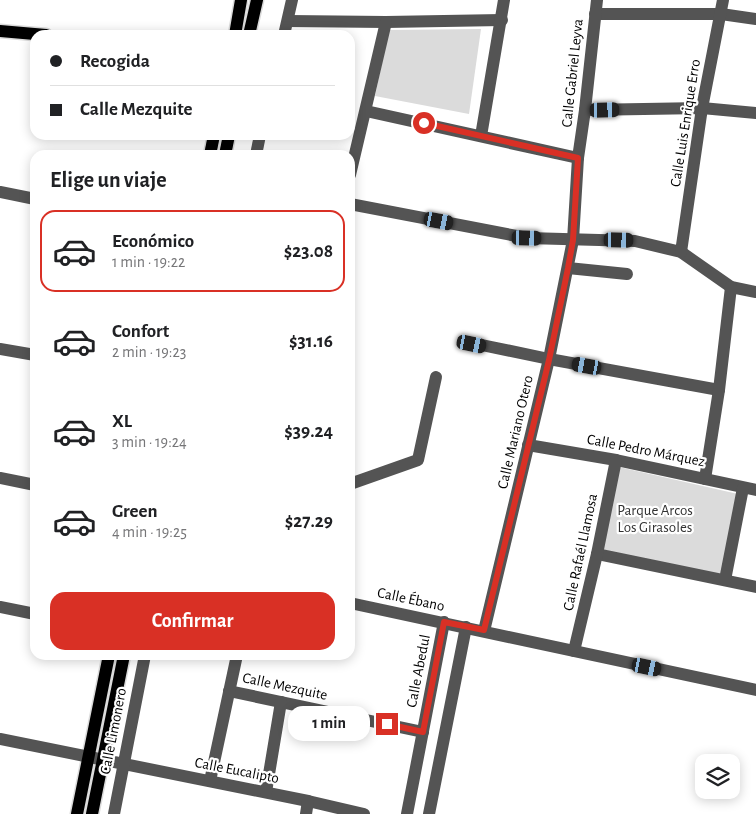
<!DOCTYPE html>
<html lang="es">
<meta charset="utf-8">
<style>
body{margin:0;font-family:"Alegreya Sans",sans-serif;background:#f6f6f6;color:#202124;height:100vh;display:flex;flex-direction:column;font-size:19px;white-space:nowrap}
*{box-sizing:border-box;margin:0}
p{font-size:16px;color:#757577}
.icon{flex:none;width:28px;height:28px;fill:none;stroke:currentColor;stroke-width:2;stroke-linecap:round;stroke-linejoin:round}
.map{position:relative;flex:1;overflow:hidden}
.panel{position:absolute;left:30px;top:150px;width:325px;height:510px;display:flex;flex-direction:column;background:#fff;border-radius:15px;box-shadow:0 2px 12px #0003}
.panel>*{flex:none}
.hud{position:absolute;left:30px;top:30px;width:325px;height:110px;border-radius:15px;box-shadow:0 2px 12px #0003;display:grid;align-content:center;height:110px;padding:0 20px;background:#fff}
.controls{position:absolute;left:695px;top:754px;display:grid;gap:10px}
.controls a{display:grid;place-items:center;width:45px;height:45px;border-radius:10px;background:#fff;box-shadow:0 2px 12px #0003;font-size:25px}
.end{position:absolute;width:22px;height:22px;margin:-11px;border:6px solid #d93025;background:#fff;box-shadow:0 0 0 2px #fff}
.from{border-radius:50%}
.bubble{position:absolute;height:35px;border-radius:15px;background:#fff;box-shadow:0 2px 12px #0003;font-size:16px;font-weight:700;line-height:35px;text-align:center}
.car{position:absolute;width:15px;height:30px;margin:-15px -8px;border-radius:6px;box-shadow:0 0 4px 1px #0007;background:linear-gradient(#222 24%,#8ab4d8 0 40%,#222 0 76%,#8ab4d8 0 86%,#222 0)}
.hud b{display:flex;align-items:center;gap:18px;height:48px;font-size:19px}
.hud b+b{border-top:1px solid #e0e0e0}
.hud i{width:12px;height:12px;background:#202124}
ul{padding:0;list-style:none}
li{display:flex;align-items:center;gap:15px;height:82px;margin:0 10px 8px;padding:0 10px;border:2px solid transparent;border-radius:15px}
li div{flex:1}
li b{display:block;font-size:19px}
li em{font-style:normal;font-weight:700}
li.active{border-color:#d93025}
li>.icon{width:45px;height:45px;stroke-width:1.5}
h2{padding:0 20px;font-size:22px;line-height:60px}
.button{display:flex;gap:10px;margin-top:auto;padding:10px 20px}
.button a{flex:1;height:58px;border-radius:15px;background:#d93025;color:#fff;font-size:20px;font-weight:700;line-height:58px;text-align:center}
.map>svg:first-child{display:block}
.green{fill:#dbdbdb}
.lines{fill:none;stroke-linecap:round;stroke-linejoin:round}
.major-casing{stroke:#dbdbdb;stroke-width:15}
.minor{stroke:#545454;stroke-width:12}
.major{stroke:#000;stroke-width:12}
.route{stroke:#d93025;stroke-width:6}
.labels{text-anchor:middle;stroke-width:4.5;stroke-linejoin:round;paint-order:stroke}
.street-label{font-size:15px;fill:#000;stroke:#fff}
.park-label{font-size:15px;fill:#323232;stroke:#fff}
</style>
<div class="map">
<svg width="756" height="814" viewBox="0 0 756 814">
<rect width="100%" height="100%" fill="#fff"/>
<g class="green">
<path d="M481,29l-12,85 -94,-18 14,-66z"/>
<path d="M619,467l119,27 -16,83 -122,-27z"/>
</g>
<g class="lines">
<defs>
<g id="major">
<path d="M0,31l46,4"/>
<path d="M235,35l6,-35"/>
<path d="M249,35l8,-35"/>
<path d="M210,155l4,-20"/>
<path d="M225,155l4,-20"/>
<path d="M77,814l32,-159"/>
<path d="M92,814l32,-159"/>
</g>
</defs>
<use href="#major" class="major-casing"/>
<g class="minor">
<path d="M595,14h126l35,5"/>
<path d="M288,21l98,1 116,-2"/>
<path d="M284,35l8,-35"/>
<path d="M585,110l117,-2 54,5"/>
<path d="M366,111l212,47"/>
<path d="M481,136l23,-136"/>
<path d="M256,155l4,-20"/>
<path d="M350,175l36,-153"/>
<path d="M0,192l35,7"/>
<path d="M350,204l177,34 108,3 46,11 50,35 25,5"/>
<path d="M681,252l21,-144 21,-108"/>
<path d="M568,268l59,6"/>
<path d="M472,343l77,16 170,31"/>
<path d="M0,349l35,6"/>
<path d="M528,445l88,15 140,30"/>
<path d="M0,478l35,7"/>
<path d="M705,479l14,-89 12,-103"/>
<path d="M350,484l68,-24 18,-83"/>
<path d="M597,554l159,33"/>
<path d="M725,580l18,-92"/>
<path d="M350,603l406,87"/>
<path d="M0,607l35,7"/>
<path d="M484,631l65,-272 24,-119 5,-82 7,-48 12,-110"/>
<path d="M574,651l23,-97 19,-94"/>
<path d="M229,691l194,41"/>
<path d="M0,739l308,62 56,13"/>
<path d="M210,781l27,-126"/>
<path d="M266,792l15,-90"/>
<path d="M114,814l31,-159"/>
<path d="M306,814l2,-13"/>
<path d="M407,814l37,-192"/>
<path d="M429,814l37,-187"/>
</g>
<use href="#major" class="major"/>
</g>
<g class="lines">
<path class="route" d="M387,724l36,8 21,-110 40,8 65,-270 19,-92 5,-28 5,-82 -154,-35"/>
</g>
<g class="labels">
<g class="street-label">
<text transform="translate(572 73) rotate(-84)" y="5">Calle Gabriel Leyva</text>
<text transform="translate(685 123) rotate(-81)" y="5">Calle Luis Enrique Erro</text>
<text transform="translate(515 432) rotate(-77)" y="5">Calle Mariano Otero</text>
<text transform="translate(646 450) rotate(11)" y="5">Calle Pedro Márquez</text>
<text transform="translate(580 552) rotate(-78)" y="5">Calle Rafaél Llamosa</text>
<text transform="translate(411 599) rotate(12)" y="5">Calle Ébano</text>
<text transform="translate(418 671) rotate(-79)" y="5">Calle Abedul</text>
<text transform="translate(285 686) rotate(12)" y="5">Calle Mezquite</text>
<text transform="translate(113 731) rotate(-79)" y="5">Calle Limonero</text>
<text transform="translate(237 770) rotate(11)" y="5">Calle Eucalipto</text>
</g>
<g class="park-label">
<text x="655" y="515">Parque Arcos<tspan x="655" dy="17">Los Girasoles</tspan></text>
</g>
</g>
</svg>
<div class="controls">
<a><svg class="icon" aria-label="layers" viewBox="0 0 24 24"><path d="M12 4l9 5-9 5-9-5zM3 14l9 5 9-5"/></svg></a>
</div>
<i class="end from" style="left:424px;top:123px"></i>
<i class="end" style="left:387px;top:724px"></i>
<div class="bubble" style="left:288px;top:706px;width:82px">1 min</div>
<i class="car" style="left:605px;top:110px;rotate:89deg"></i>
<i class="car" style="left:439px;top:221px;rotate:101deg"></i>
<i class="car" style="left:527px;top:238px;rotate:91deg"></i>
<i class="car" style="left:619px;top:240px;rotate:91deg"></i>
<i class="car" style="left:472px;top:344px;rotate:102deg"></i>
<i class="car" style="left:587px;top:366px;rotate:280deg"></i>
<i class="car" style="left:647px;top:667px;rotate:102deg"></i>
<div class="hud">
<b><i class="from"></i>Recogida</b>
<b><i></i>Calle Mezquite</b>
</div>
<section class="panel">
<h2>Elige un viaje</h2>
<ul>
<li class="active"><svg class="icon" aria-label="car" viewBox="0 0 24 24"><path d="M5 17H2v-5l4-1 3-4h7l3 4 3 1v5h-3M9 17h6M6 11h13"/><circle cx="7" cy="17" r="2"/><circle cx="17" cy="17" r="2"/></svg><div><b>Económico</b><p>1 min · 19:22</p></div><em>$23.08</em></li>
<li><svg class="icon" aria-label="car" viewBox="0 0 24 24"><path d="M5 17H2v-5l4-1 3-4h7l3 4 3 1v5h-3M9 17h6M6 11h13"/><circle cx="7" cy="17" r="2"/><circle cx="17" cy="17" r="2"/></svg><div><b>Confort</b><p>2 min · 19:23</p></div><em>$31.16</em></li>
<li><svg class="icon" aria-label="car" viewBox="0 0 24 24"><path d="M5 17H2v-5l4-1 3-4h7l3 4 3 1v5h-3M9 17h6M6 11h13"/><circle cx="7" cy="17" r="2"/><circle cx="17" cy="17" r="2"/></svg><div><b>XL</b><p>3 min · 19:24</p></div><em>$39.24</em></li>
<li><svg class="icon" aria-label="car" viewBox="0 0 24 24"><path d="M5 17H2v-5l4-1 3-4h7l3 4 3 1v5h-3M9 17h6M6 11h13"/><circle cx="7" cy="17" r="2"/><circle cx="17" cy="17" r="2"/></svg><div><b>Green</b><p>4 min · 19:25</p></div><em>$27.29</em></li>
</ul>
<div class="button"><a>Confirmar</a></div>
</section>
</div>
